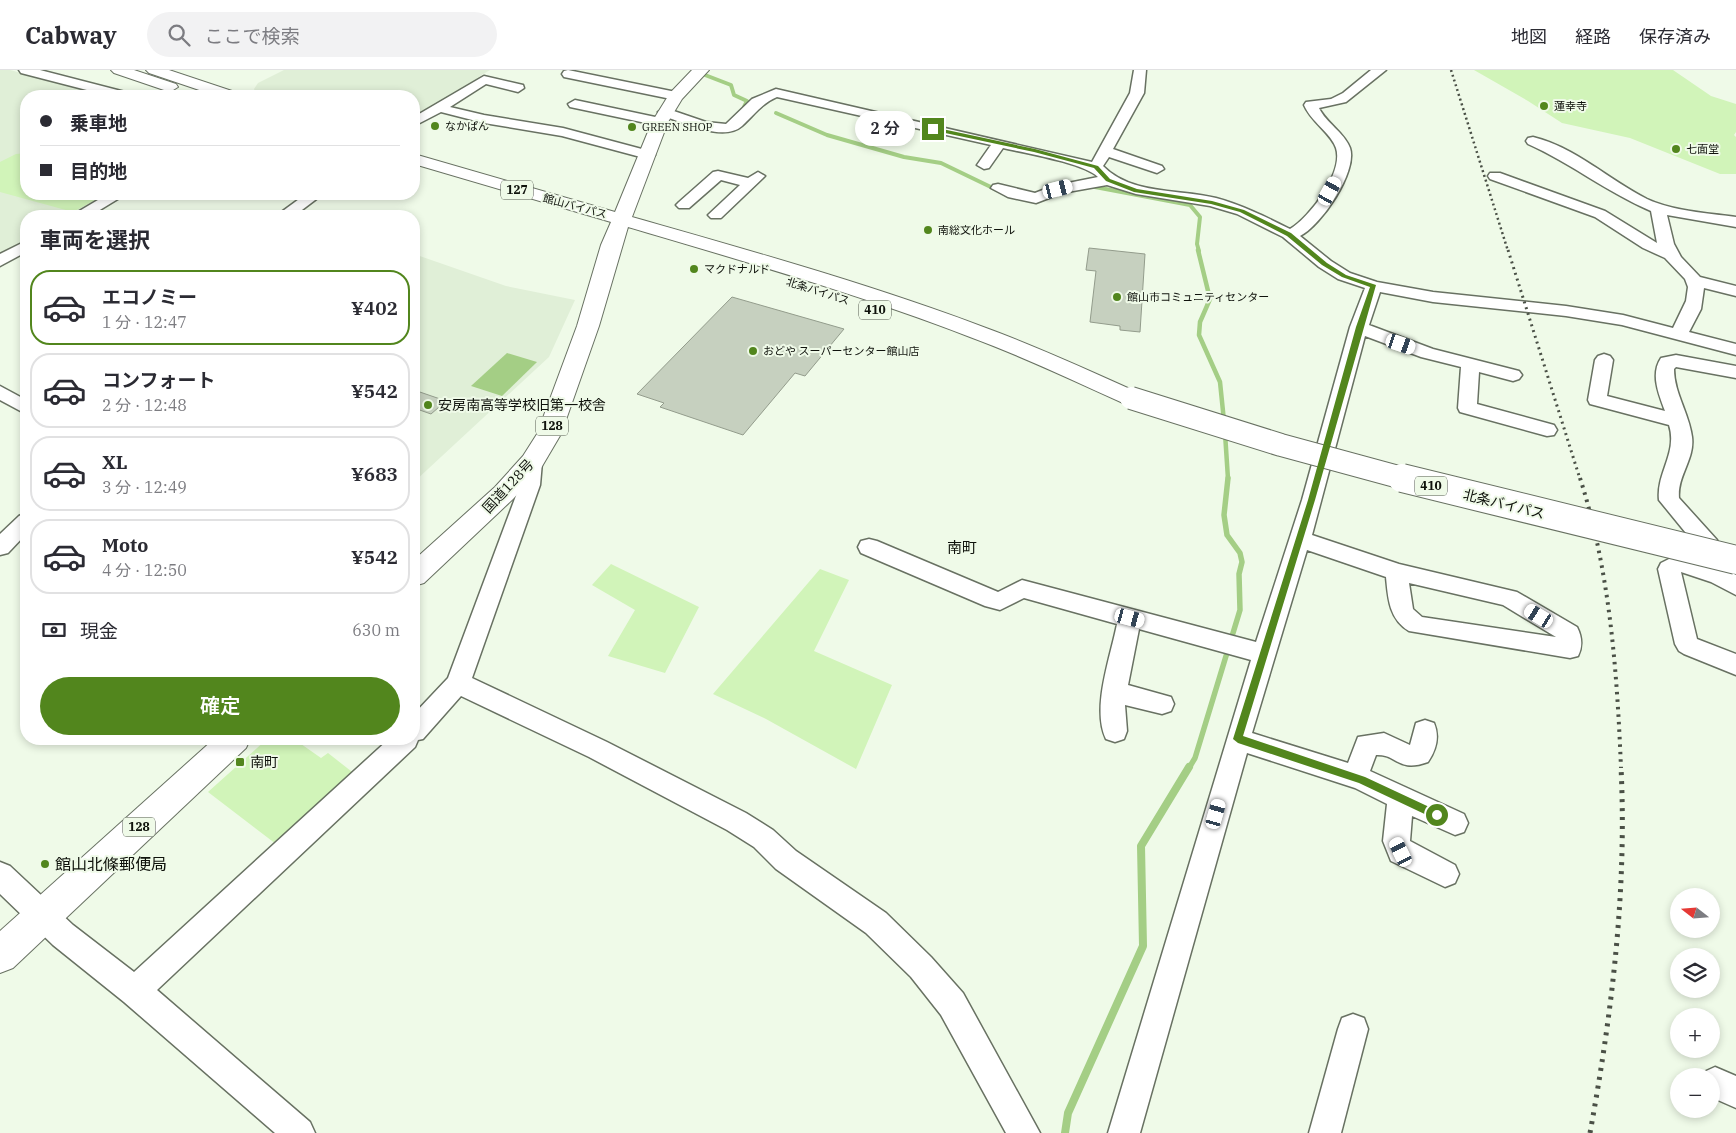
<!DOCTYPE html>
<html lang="ja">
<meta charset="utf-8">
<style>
body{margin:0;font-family:"IBM Plex Serif","Noto Sans JP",serif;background:#f2f2f3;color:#2b2b33;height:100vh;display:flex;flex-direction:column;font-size:19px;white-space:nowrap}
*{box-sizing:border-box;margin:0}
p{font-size:16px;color:#7c7c81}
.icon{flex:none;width:28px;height:28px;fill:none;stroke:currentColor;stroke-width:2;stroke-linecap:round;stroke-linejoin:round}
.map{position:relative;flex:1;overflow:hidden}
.drawer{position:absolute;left:20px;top:140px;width:400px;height:535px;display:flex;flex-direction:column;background:#fff;border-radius:20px;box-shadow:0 2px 8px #0003}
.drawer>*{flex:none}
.banner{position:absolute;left:20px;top:20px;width:400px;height:110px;border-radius:20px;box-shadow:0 2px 8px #0003;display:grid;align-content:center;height:110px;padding:0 20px;background:#fff}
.needle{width:32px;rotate:287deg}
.controls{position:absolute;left:1670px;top:818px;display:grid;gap:10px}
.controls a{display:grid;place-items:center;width:50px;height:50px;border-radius:50%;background:#fff;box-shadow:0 2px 8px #0003;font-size:25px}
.end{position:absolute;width:22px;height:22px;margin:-11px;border:6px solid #52861d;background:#fff;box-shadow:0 0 0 2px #fff}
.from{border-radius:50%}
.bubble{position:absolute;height:35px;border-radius:18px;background:#fff;box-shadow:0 2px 8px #0003;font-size:16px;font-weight:600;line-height:35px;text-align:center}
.car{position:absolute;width:15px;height:30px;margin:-15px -8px;border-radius:6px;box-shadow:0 0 4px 1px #0007;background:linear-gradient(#fff 24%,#345 0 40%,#fff 0 76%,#345 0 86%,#fff 0)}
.banner b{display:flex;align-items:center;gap:18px;height:48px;font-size:19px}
.banner b+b{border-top:1px solid #e1e1e2}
.banner i{width:12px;height:12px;background:#2b2b33}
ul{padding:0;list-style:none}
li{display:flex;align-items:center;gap:15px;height:75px;margin:0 10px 8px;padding:0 10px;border:2px solid #e1e1e2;border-radius:20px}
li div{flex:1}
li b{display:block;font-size:19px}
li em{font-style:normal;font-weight:600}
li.selected{border-color:#52861d}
li>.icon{width:45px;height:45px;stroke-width:1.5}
h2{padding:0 20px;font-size:22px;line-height:60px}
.pay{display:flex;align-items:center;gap:12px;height:55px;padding:0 20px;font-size:19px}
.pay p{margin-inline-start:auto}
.primary-button{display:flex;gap:10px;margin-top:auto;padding:10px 20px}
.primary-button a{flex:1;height:58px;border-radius:30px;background:#52861d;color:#fff;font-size:20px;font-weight:600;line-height:58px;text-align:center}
header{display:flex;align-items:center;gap:30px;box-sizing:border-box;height:70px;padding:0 25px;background:#fff;border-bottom:1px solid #e1e1e2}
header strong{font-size:24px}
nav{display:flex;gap:28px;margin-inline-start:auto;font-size:18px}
.search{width:350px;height:45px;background:#f2f2f3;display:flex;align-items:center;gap:12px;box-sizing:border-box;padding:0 18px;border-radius:28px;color:#7c7c81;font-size:19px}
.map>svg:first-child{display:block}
.built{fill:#e0efd7}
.green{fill:#d1f4b9}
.water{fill:#a4ce85}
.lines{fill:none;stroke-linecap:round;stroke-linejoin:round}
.stream-far3{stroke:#a4ce85;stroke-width:4}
.stream-far2{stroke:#a4ce85;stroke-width:4.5}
.stream-far1{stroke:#a4ce85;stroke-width:5.5}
.stream{stroke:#a4ce85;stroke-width:8}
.building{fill:#c6d0bf;stroke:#939c8c}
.minor-casing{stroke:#687162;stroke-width:3}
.highway-casing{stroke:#687162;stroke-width:2}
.minor{fill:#fff;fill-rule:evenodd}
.highway{fill:#fff;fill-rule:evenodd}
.rail-far3{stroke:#4a5046;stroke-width:2.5;stroke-dasharray:2 3;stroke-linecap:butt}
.rail-far2{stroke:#4a5046;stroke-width:3;stroke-dasharray:2 4;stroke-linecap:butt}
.rail-far1{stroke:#4a5046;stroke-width:4;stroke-dasharray:2.5 5;stroke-linecap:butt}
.rail{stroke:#4a5046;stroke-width:5;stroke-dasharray:3 6;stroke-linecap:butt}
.highway-bridge-far1-casing{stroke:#687162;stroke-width:24;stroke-linecap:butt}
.highway-bridge-casing{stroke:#687162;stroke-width:30;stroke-linecap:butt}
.highway-bridge-far1{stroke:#fff;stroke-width:22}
.highway-bridge{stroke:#fff;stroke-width:28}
.route{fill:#52861d}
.poi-dot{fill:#52861d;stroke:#effae8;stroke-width:2}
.labels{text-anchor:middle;stroke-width:4;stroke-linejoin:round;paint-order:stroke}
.far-poi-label{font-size:11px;fill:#0f120c;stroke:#effae8;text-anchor:start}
.far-street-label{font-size:11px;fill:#0f120c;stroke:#effae8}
.shield{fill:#effae8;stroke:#52584e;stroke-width:1}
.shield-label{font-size:12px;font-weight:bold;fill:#0f120c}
.poi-label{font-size:14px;fill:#0f120c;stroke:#effae8;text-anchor:start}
.street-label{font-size:14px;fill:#0f120c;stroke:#effae8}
.neighbourhood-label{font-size:15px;fill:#0f120c;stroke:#effae8}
.near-poi-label{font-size:16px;fill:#0f120c;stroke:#effae8;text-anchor:start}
</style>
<header>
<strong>Cabway</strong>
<div class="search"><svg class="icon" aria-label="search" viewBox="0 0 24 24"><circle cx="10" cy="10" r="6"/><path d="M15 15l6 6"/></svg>ここで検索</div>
<nav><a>地図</a><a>経路</a><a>保存済み</a></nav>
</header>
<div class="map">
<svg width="1736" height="1063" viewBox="0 0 1736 1063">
<rect width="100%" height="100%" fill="#effae8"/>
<g class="built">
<path d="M0,0h10l96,26h-80v98h85l-40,22h-45v25l-26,15z"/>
<path d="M284,0h206l-10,6 -13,14 -53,29v-23h-150l-8,-2 -2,-5 4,-6z"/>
<path d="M414,184l92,32 69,14 -26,57 -135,125z"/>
</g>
<g class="green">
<path d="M1474,0h199l38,26 25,8v28l-2,3 2,2v37h-16l-90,-36 -68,-15 -34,-22z"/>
<path d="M26,83v41h80l-33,18 -73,-20v-30l16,-8z"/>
<path d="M611,494l88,43 -34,66 -57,-17 27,-46 -43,-25z"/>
<path d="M820,499l29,11 -35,71 78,34 -36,84 -90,-50 -53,-25z"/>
<path d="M267,669h27l27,19 7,-5 28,22 -80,69 -68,-52z"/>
</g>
<path class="water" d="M507,283l30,9 -35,34 -31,-10z"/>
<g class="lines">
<g class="stream-far3">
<path d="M705,5l26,10 3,10 13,6 -3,6"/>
<path d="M776,43l51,22 77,22 37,6 56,27"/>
<path d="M1095,117l95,18 10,12 -3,27 2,7"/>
</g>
<g class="stream-far2">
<path d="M1198,180l12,49 -10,23 -1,13 21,47 4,39"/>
<path d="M1225,363l3,46"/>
</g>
<path class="stream-far1" d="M1189,698l6,-10 45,-148 -1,-36 3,-12 -2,-9 -13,-18 -3,-20 4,-37"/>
<path class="stream" d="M1065,1063l3,-20 75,-167 -2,-100 48,-79"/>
</g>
<g class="building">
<path d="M1089,178l56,6 -5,78 -20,-2v-4l-30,-4 6,-51 -10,-1z"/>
<path d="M732,227l112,32 -39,47 -10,-3 -52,62 -83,-28 4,-4 -27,-9z"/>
<path d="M414,320l32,11 -15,13 -17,-6z"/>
</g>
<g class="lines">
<defs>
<g id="minor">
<path d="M19,0h21l89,23 2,3h-21l-89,-23z"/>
<path d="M568,0l108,22 7,4 -7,4 -112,-23 -2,-3 2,-3z"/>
<path d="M1134,0h12l-2,23 -31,56 49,17 2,3 -7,4 -48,-16 -6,9c28,29 77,23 113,32 26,7 50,19 74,31 20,-12 54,-57 46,-81 -5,-15 -25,-26 -32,-43l2,-3 25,-3 12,-6 28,-23h15l-40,32 -27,6c7,15 25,24 31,40 8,23 -29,78 -50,88l31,25 19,12 27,9 56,10 133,14 57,9 50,13 13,-27 2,-14 -3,-8 -20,-21 -22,-10 -48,-31 -105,-38 -2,-3 2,-3h10l105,38 52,32 -6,-32c-43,-18 -80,-48 -123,-67l-2,-3 2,-3 5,-1c42,10 76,43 114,62 26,12 60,14 89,18v10l-69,-12 7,29 7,13 19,20 36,9v10l-32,-8 -3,21 -12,23 47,12v11l-114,-30 -56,-9 -133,-14 -53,-10 -11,33 64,24 86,22 3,4 -3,4 -6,2 -34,-9 -2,32 77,21 3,5 -3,5 -7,1 -87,-24 -2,-4 3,-41 -40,-10 -56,-21 -53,199 87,29 118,28 60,35c5,10 6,19 1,29l-8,2 -161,-27c-20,-12 -21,-33 -23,-54l-79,-27 -55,183 96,30 10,-26 26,-4 26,12 6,-22 9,-3 9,3c6,14 2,27 -6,39 -31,11 -30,-8 -52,-7l-6,16 94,43 4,9 -4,9 -9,3 -43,-19 -2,25 45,24 4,9 -4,9 -10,4 -54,-26 -8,-20 4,-37 -32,-16 -108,-35 -107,380h-32l143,-473 -112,-31 -11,56 43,12 3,7 -3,7 -9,3 -37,-9 2,26 -3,8 -9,3 -9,-3c-15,-31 5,-83 11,-115l-93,-26 -24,12 -15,-4 -124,-53 -3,-6 3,-6 8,-2 8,2 121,51 24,-12 234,62 46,-142 48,-173 15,-39 -27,-9 -19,-12 -36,-30 -46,-23 -27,-8 -74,-12 -29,-9 -45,8 -26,10 -28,-6 -17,-9 2,-3 5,-1 37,9 18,-7 45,-9c-14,-14 -73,-24 -95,-29l-14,20 -5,1 -7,-4 14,-20 -214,-48c-16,7 -23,18 -35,29 -19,17 -61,-5 -82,-11l-2,-3 7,-4 41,14 20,2 26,-25 24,-10 316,73 38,-69zM1409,513l94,22 53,32 -134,-20 -9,-8z"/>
<path d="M484,6l39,9 1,3 -6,4 -32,-8 -36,23 34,8 79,13 90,24 2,3 -7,4 -86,-23 -78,-13 -43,-11 -27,14v-9z"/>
<path d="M575,30l85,18 7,4 -7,4 -90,-19 -2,-3z"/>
<path d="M718,101l30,7 10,-6 7,4 -44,42h-10l-3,-3 32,-30 -19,-5 -32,28h-10l-3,-3 3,-3 34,-30z"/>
<path d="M108,124h18l-36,22h-19z"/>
<path d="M306,124h17l-29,22h-18z"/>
<path d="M26,171v11l-26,14v-12z"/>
<path d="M1604,284l6,2 3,4 -6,36 58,15c-6,-16 -15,-37 -4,-53l15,-3 60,11v12l-60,-11 -2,2c0,24 15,44 18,68 3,22 -15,39 -13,61l38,42 11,31 8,4v20l-25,-13 -30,-10 16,67 39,15v21l-52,-21 -5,-3 -4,-7 -17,-75 3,-6 16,-8 27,8 -5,-14 -40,-49c-3,-27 19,-47 10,-75l-79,-21 -2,-4 7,-40 3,-4z"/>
<path d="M0,316l26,14v14l-26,-14z"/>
<path d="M532,385l7,2 3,5 -2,23 -68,193 135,64 139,71 27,17 23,21 90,62 45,44 32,36 77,140h-34l-65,-118 -30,-38 -45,-44 -90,-64 -22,-22 -27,-17 -138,-73 -128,-61 -38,43 -5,1 -3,7 -258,243 153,132 5,11h-40l-151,-131 -71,-57 -53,-51v-32l10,4 63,59 61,47 255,-233h25v-25l34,-36 72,-193 2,-23 3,-5z"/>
<path d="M26,443v21l-18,19 -8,2v-21l19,-18z"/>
<path d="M1353,944l11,4 4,11 -27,104h-32l29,-104 4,-11z"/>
<path d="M1715,997l21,9v32l-25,-11v-21h-9l2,-4z"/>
</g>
<g id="highway">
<path d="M111,0h23l42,14 2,3 -8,5 -6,-2 -50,-17z"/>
<path d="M146,0h23l69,23 2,3h-23l-68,-23z"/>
<path d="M692,0h17l-27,29 -14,23 -36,95c119,34 238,67 354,111 52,19 102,42 153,65l3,5 -3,5 -8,2 -8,-2c-51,-23 -101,-47 -153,-66 -112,-43 -227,-76 -342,-110l-29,99 -38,108 -20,34 -28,31 -89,84 -10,3v-26l81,-73 28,-31 14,-22 40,-108 24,-81 10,-23 -197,-58v-10l201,58 37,-90 18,-29z"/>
<path d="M214,669h36l-4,9 -233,220 -13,5v-42z"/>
</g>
</defs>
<use href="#minor" class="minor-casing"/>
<use href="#highway" class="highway-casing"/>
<use href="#minor" class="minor"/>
<use href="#highway" class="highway"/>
<path class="rail-far3" d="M1451,0l57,181"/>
<path class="rail-far2" d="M1508,180l72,229"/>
<path class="rail-far1" d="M1580,408c30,94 37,193 41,290"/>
<path class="rail" d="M1590,1063c22,-121 37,-243 31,-366"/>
<defs>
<path id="highway-bridge-far1" d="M1131,328l150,47 125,34"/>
<path id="highway-bridge" d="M1402,408l334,82"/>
</defs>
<use href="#highway-bridge-far1" class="highway-bridge-far1-casing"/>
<use href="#highway-bridge" class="highway-bridge-casing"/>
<use href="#highway-bridge-far1" class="highway-bridge-far1"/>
<use href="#highway-bridge" class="highway-bridge"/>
</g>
<path class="route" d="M933,57l102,22 63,17 12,13 27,10 75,12 32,9 47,23 36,30 19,12 30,10 -61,215 -72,236 122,41 75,35v6h-7l-74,-35 -121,-40 -5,-4 75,-239 48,-173 14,-40 -28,-10 -20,-12 -35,-29 -47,-24 -29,-8 -77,-12 -28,-11 -12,-13 -60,-16 -103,-22z"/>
<g class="poi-dot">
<circle cx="1544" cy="36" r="5"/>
<circle cx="435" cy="56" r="5"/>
<circle cx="632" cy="57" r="5"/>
<circle cx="1676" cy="79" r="5"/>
<circle cx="928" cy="160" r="5"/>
<circle cx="694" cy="199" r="5"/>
<circle cx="1117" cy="227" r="5"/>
<circle cx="753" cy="281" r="5"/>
<circle cx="428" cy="335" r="5"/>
<rect x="235" y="687" width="10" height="10" rx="2.5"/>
<circle cx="45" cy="794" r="5"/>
</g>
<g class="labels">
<g class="far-poi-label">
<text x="1554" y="40">蓮幸寺</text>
<text x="445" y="60">なかぱん</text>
<text x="642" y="61">GREEN SHOP</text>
<text x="1686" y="83">七面堂</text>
<text x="938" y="164">南総文化ホール</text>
<text x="704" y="203">マクドナルド</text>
<text x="1127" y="231">館山市コミュニティセンター</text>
<text x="763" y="285">おどや スーパーセンター館山店</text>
</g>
<g class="far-street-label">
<text transform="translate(575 136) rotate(15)" y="4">館山バイパス</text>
<text transform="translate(818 221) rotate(18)" y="4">北条バイパス</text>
</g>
<g class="shield">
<rect x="501" y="110.5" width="32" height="19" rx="4"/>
<rect x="859" y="230.5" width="32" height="19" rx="4"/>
<rect x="536" y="346.5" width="32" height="19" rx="4"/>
<rect x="1415" y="406.5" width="32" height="19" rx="4"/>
<rect x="123" y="747.5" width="32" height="19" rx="4"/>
</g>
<g class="shield-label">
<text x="517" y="124">127</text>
<text x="875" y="244">410</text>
<text x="552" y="360">128</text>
<text x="1431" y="420">410</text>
<text x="139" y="761">128</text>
</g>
<g class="poi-label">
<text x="438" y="340">安房南高等学校旧第一校舎</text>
<text x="250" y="697">南町</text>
</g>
<g class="street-label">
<text transform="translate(508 416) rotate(-47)" y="5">国道128号</text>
<text transform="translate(1504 434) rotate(14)" y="5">北条バイパス</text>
</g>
<g class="neighbourhood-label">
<text x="962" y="483">南町</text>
</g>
<g class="near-poi-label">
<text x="55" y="800">館山北條郵便局</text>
</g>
</g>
</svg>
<div class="controls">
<a><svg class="needle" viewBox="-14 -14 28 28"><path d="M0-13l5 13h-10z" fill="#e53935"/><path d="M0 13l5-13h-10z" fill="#7c7c81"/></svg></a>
<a><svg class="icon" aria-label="layers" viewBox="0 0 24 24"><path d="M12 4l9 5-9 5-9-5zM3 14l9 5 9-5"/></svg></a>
<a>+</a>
<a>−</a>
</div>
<i class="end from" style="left:1437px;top:745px"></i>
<i class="end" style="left:933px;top:59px"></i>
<div class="bubble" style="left:855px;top:41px;width:60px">2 分</div>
<i class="car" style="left:1058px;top:119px;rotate:76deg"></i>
<i class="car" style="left:1330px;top:121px;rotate:29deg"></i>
<i class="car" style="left:1401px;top:274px;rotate:109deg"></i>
<i class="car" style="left:1539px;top:546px;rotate:301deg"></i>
<i class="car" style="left:1130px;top:548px;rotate:105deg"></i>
<i class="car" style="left:1216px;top:744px;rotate:16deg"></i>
<i class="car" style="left:1401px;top:782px;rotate:334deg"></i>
<div class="banner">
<b><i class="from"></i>乗車地</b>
<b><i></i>目的地</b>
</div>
<section class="drawer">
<h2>車両を選択</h2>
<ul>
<li class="selected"><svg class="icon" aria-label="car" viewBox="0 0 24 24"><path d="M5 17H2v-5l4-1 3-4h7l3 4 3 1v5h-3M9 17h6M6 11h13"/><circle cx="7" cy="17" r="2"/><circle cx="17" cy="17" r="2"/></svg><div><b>エコノミー</b><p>1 分 · 12:47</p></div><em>¥402</em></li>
<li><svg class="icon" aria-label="car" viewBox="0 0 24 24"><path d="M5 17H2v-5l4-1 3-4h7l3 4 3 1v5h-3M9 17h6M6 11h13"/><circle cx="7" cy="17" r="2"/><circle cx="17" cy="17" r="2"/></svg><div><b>コンフォート</b><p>2 分 · 12:48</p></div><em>¥542</em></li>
<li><svg class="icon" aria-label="car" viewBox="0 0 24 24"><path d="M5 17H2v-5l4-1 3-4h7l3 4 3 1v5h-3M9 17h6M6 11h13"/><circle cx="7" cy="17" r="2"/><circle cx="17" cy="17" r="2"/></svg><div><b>XL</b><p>3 分 · 12:49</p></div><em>¥683</em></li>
<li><svg class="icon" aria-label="car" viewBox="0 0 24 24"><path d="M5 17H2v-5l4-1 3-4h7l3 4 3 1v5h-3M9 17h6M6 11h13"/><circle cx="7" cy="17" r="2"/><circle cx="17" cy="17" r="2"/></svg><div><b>Moto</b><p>4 分 · 12:50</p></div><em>¥542</em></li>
</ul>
<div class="pay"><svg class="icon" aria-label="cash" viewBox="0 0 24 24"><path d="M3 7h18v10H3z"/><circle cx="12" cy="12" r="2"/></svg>現金<p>630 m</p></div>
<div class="primary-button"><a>確定</a></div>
</section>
</div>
